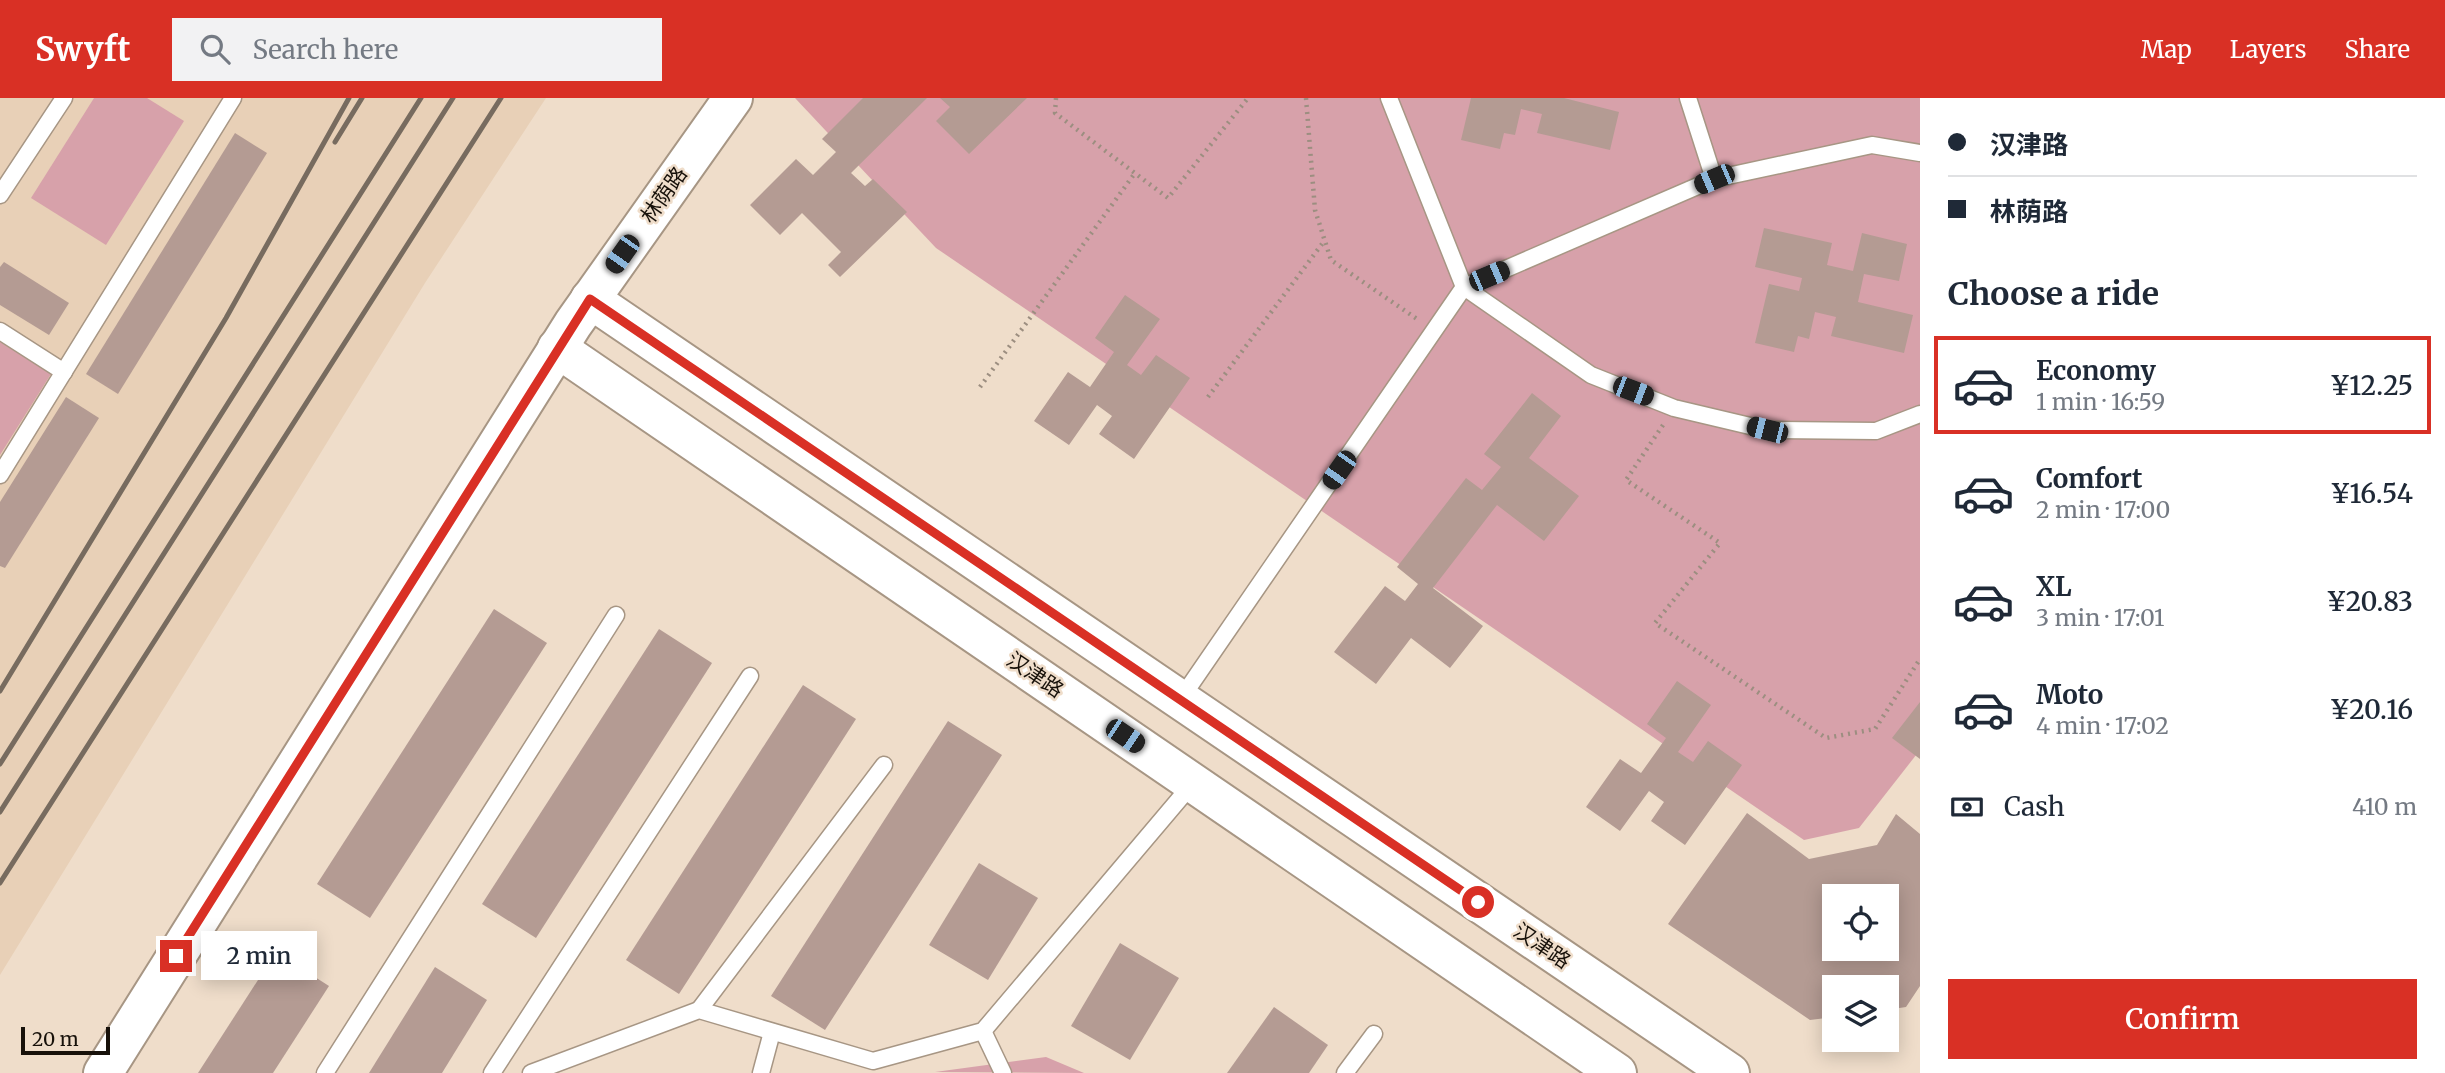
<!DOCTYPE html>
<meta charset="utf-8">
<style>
body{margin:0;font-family:Merriweather,"Noto Sans SC",serif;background:#f2f2f3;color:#1f2937;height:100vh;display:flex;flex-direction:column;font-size:26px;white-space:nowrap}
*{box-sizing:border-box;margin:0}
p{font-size:23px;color:#747a83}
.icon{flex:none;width:38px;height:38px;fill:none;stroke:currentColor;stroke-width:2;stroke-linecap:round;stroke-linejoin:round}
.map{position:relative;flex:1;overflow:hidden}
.sheet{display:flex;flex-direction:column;background:#fff;width:525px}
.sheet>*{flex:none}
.hud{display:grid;align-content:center;height:154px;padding:0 28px;background:#fff}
.fabs{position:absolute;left:1822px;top:786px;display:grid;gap:14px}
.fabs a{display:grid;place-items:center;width:77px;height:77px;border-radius:0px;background:#fff;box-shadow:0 4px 18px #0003;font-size:35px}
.scale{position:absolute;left:21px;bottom:18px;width:89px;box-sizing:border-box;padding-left:7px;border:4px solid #17110a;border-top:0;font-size:19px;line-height:24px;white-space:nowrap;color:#17110a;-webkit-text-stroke:5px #efddca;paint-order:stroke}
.end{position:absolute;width:32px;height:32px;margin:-16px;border:9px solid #d93025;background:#fff;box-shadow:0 0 0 4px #fff}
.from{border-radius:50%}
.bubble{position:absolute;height:49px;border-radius:0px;background:#fff;box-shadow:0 4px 18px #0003;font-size:23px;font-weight:600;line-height:49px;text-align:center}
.car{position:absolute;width:21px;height:42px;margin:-21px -10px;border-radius:9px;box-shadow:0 0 5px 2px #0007;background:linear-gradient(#222 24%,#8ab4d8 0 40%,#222 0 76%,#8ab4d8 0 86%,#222 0)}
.hud b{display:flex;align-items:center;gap:24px;height:66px;font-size:26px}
.hud b+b{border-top:2px solid #e0e1e3}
.hud i{width:18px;height:18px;background:#1f2937}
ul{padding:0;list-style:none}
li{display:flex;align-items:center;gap:21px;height:98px;margin:0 14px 10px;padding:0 14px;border:4px solid transparent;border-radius:0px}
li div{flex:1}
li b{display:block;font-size:26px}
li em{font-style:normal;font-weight:600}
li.active{border-color:#d93025}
li>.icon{width:63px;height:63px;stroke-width:1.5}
h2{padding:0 28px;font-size:32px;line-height:84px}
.pay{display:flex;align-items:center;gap:18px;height:77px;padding:0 28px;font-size:26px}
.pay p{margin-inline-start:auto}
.cta{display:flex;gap:14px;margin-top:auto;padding:14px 28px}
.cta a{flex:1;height:80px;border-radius:0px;background:#d93025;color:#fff;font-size:28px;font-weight:600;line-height:80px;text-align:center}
header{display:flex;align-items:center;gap:42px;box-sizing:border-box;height:98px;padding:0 35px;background:#d93025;color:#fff}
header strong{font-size:33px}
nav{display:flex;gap:38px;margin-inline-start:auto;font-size:24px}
.search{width:490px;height:63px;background:#f2f2f3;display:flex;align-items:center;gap:18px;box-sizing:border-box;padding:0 24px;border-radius:0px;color:#747a83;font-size:26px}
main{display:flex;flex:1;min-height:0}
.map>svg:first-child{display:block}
.built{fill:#e8d0b7}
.green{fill:#d7a1aa}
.building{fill:#b49b93;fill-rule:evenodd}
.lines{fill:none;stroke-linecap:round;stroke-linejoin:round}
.service-casing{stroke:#a79684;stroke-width:19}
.tertiary-casing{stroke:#a79684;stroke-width:42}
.path{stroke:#9c8e80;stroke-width:4.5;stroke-dasharray:2 5;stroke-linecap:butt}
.service{stroke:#fff;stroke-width:16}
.tertiary{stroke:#fff;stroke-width:38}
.rail{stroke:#776b5f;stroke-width:5}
.route{stroke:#d93025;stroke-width:9}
.labels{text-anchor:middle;stroke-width:5;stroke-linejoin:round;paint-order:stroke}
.street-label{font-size:21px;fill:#17110a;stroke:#efddca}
</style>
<header>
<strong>Swyft</strong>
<div class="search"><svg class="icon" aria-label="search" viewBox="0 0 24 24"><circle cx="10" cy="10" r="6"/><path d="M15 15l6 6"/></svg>Search here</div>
<nav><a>Map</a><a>Layers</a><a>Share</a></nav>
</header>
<main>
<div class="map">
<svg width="1920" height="975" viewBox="0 0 1920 975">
<rect width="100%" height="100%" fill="#efddca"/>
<path class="built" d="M0,0h546l-121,185 -425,692z"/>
<g class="green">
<path d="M94,0h53l37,23 -78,124 -75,-47z"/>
<path d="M795,0h1125v652l-61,78 -55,12 -868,-592z"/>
<path d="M0,244l51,32 -51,81z"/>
<path d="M1046,959l38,16 -149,-1z"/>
</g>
<g class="building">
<path d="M863,0h64l-76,75 14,13 8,-7 34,33 -67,65 -12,-12 13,-13 -39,-39 -22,22 -30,-30 46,-46 17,16 23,-23 -14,-13z"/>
<path d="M940,0h87l-58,56 -33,-33 14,-14z"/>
<path d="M1471,0h93l55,14 -9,38 -73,-17 5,-19 -21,-5 -6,26 -11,-2 -4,16 -39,-9z"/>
<path d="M235,35l32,20 -149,241 -32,-20z"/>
<path d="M1764,130l68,15 -5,22 26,6 9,-38 45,11 -8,37 -35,-7 -6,28 55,13 -9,38 -73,-17 5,-19 -21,-5 -6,27 -11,-3 -4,16 -39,-9 14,-59 30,7 3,-13 -47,-11z"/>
<path d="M4,164l65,41 -20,32 -49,-30v-38z"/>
<path d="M1125,197l35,24 -33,46 14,10 15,-20 34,23 -56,81 -35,-25 13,-18 -15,-11 -28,40 -35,-24 34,-49 22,15 24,-35 -19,-14z"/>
<path d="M1532,295l29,23 -32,42 50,38 -35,45 -47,-36 -64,83 50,38 -33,42 -39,-30 -35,46 -42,-32 51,-66 20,15 13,-17 -21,-17 69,-89 16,12 19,-23 -17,-13z"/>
<path d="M66,299l33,21 -94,150 -5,-2v-64z"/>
<path d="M494,511l53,34 -177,275 -53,-34z"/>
<path d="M659,531l53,34 -176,275 -54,-34z"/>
<path d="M1677,583l34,24 -33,47 15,10 15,-21 34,24 -57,80 -34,-24 13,-19 -15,-11 -29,40 -34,-24 34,-48 21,14 25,-35 -19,-14z"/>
<path d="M803,587l53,34 -177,275 -53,-34z"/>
<path d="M1920,604v57l-28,-21z"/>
<path d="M948,623l54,34 -177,275 -54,-34z"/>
<path d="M1747,715l62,46 68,-14 19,-31 24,20v152l-14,21 -20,3v-23h-52v30l-24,3 -142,-96zM1834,798h52v52h-52z"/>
<path d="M979,765l59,35 -50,82 -59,-35z"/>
<path d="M1120,845l59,35 -49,82 -59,-34z"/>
<path d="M276,854l53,34 -56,87h-75z"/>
<path d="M435,869l52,33 -45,73h-73z"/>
<path d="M1274,909l54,38 -19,28h-82z"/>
</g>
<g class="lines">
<defs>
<g id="service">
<path d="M1714,81l158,-34 48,8"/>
<path d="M0,97l64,-97"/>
<path d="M1464,189l127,88 83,33 93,22 109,1 44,-17"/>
<path d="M1464,189l250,-108 -26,-81"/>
<path d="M0,233l64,41"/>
<path d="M0,377l233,-377"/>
<path d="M1180,602l284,-413 -75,-189"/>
<path d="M699,912l185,-245"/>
<path d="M983,933l20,42"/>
<path d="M325,975l291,-458"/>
<path d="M492,975l258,-397"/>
<path d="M531,975l168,-63 174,51 110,-30 210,-248"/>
<path d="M761,975l11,-41"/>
<path d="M1345,975l29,-39"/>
</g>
<g id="tertiary">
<path d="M590,201l1140,774"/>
<path d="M557,250l1060,725"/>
<path d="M103,975l470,-749 160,-226"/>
</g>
</defs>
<use href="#service" class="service-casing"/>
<use href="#tertiary" class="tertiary-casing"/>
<g class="path">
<path d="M1056,0l-1,15 113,85 80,-100"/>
<path d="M1306,0l9,112 16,50 86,59"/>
<path d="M980,289l155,-214"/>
<path d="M1208,299l117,-157"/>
<path d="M1663,327l-37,55 94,63 -65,80 171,115 49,-9 45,-70"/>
</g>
<use href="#service" class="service"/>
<use href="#tertiary" class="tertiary"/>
<g class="rail">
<path d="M335,44l27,-44"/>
<path d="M0,593l226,-373 123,-220"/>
<path d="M0,666l421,-666"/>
<path d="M0,714l453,-714"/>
<path d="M0,785l501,-785"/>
</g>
</g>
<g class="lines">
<path class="route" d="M176,858l414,-657 888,603"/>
</g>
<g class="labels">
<g class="street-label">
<text transform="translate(664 97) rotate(-55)" y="7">林荫路</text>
<text transform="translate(1035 577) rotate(34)" y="7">汉津路</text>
<text transform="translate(1542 848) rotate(34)" y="7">汉津路</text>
</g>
</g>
</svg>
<div class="fabs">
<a><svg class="icon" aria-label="locate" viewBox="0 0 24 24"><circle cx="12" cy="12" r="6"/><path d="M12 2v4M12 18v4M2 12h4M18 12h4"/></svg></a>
<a><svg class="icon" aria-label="layers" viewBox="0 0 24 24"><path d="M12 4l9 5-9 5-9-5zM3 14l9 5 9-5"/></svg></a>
</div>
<div class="scale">20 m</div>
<i class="end from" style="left:1478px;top:804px"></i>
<i class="end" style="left:176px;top:858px"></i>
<div class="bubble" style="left:201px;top:833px;width:116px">2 min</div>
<i class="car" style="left:1714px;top:81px;rotate:247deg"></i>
<i class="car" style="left:622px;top:156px;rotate:215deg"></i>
<i class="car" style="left:1489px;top:178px;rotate:67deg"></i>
<i class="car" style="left:1633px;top:293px;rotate:111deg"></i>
<i class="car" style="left:1767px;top:332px;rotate:284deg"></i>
<i class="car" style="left:1339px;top:372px;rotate:215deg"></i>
<i class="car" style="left:1125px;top:638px;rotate:124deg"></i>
</div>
<section class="sheet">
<div class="hud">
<b><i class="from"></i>汉津路</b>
<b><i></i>林荫路</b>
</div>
<h2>Choose a ride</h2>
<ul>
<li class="active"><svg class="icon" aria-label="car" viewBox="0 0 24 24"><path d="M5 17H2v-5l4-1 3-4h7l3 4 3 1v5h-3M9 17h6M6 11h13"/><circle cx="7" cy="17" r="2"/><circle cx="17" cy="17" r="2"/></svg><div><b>Economy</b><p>1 min · 16:59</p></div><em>¥12.25</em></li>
<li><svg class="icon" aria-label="car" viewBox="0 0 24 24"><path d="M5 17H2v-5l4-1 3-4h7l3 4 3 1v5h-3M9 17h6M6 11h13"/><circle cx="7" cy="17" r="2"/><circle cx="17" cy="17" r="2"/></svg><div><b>Comfort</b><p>2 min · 17:00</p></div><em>¥16.54</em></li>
<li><svg class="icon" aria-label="car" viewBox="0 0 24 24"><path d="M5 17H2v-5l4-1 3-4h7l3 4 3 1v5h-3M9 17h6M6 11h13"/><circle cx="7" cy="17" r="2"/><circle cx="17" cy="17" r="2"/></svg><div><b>XL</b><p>3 min · 17:01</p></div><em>¥20.83</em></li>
<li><svg class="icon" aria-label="car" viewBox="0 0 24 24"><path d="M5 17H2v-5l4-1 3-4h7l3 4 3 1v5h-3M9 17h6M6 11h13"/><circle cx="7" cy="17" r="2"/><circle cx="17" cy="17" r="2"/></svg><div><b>Moto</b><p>4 min · 17:02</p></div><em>¥20.16</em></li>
</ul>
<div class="pay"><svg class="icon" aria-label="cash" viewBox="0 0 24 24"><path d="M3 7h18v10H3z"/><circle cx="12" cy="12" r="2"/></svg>Cash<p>410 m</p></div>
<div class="cta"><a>Confirm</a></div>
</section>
</main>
